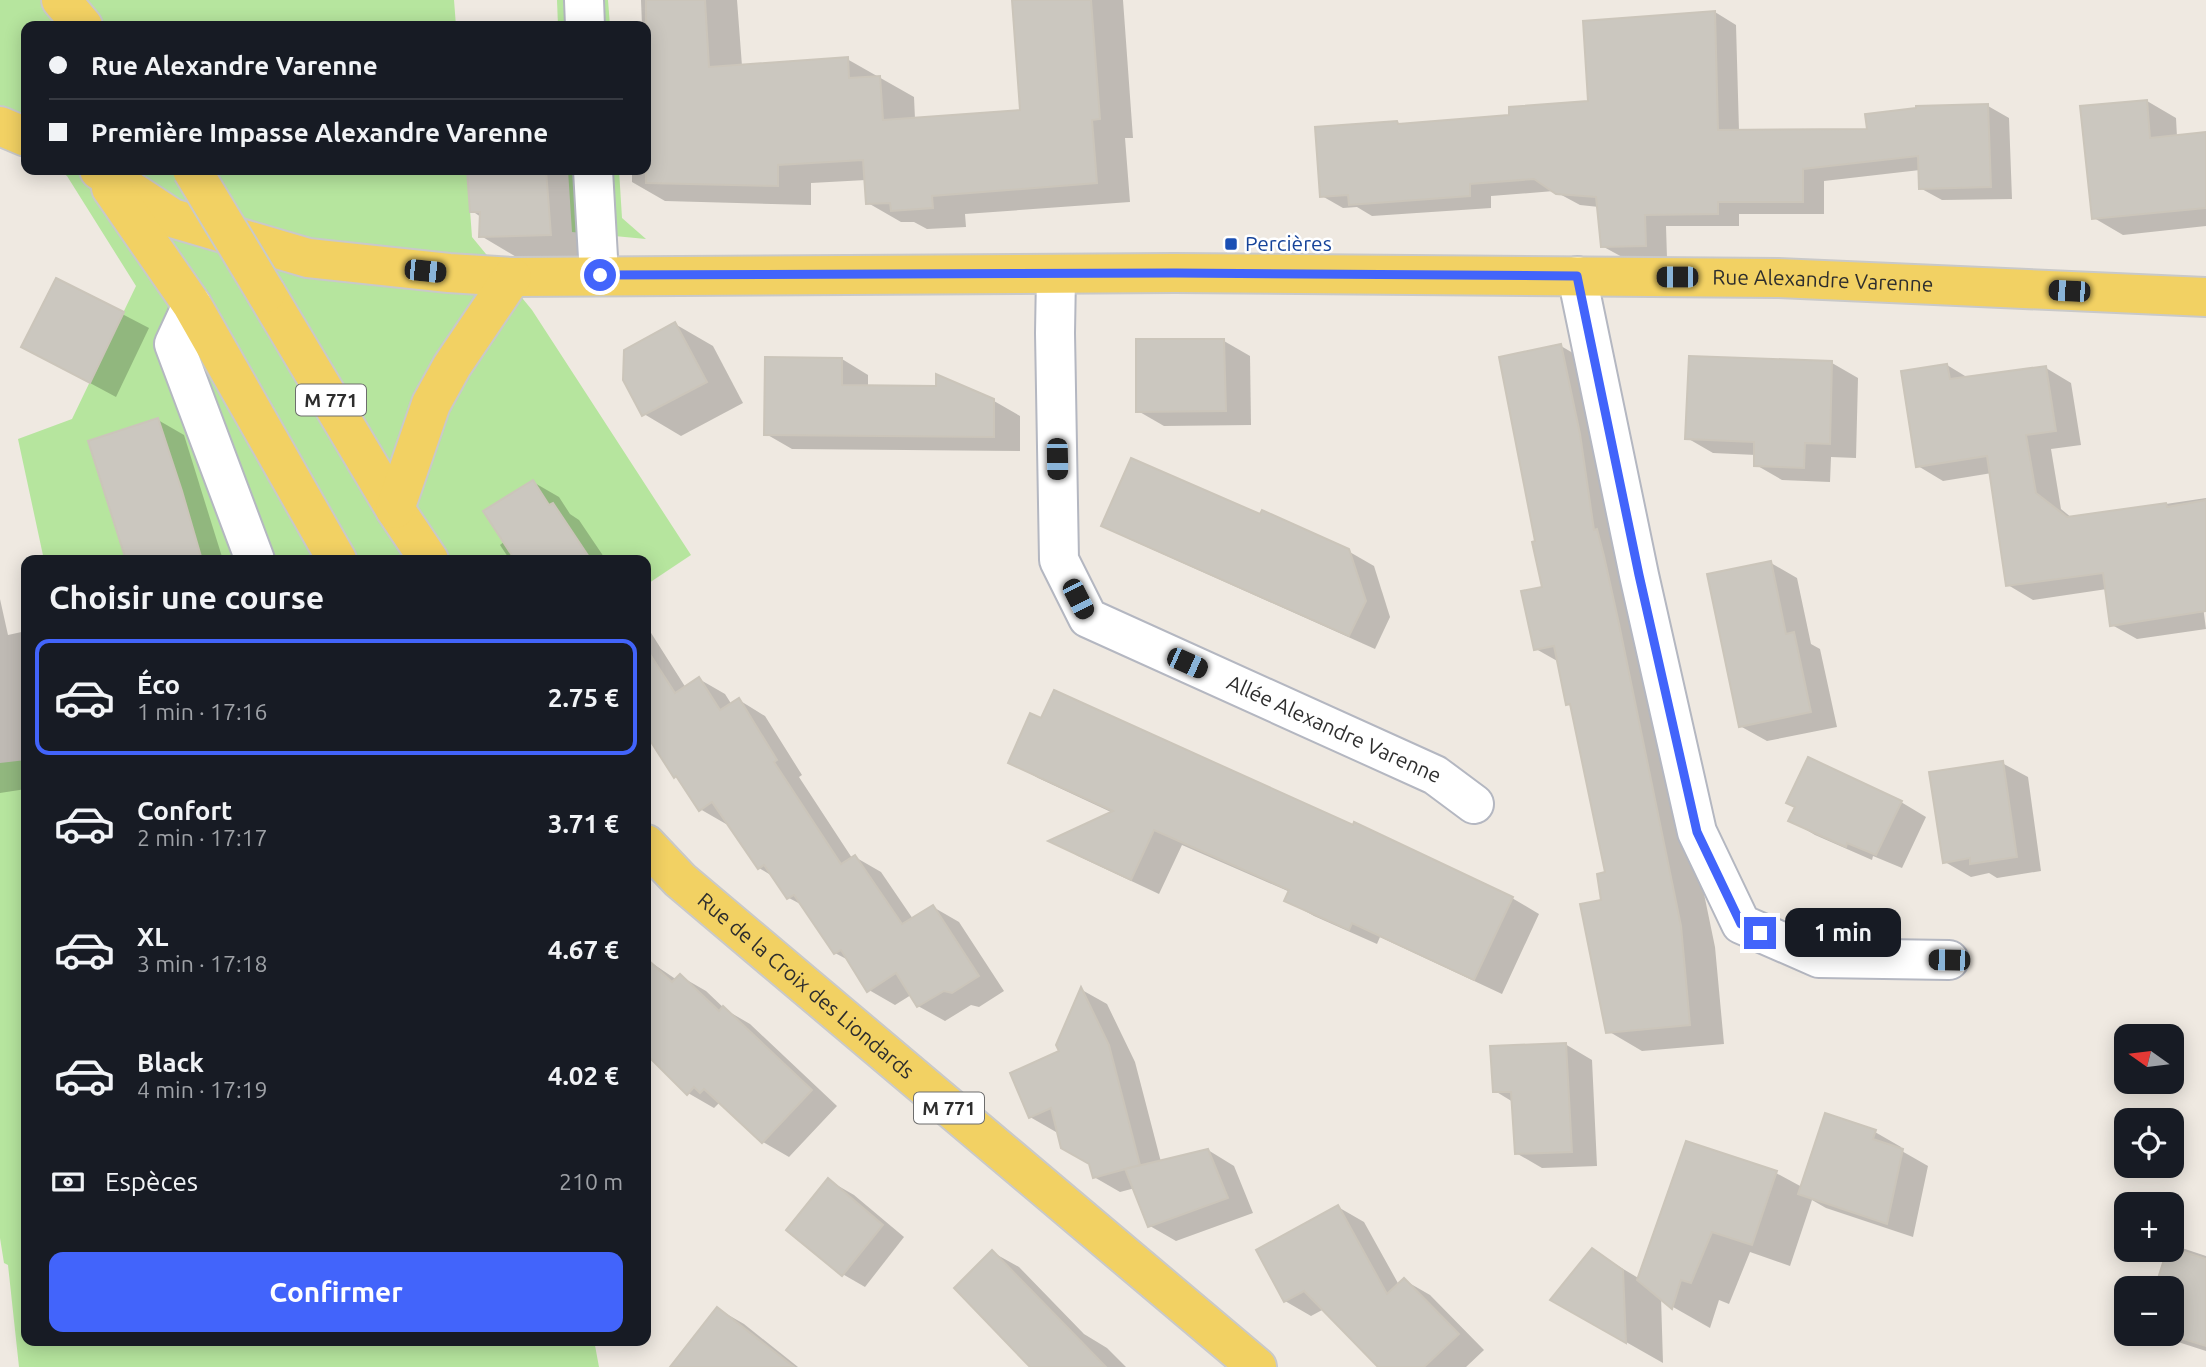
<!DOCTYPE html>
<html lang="fr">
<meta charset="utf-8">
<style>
body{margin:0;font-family:Ubuntu,sans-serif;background:#242831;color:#f1f3f6;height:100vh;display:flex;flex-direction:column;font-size:26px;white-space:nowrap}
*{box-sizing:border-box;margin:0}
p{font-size:23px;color:#9ea1a6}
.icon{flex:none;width:38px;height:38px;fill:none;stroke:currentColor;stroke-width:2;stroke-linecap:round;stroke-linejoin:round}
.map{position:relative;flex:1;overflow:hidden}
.side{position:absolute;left:21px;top:555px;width:630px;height:791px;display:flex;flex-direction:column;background:#171b24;border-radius:14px;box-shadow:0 4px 18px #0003}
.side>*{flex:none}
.banner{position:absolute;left:21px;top:21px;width:630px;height:154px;border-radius:14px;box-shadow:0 4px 18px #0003;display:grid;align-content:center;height:154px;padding:0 28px;background:#171b24}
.needle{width:46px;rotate:284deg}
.tools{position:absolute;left:2114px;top:1024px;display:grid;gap:14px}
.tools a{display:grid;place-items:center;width:70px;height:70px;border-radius:14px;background:#171b24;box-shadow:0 4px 18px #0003;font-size:35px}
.end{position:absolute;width:32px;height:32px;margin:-16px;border:9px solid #4264fb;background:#fff;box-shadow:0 0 0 4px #fff}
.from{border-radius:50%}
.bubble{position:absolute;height:49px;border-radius:14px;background:#171b24;box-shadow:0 4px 18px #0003;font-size:23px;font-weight:600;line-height:49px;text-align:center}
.car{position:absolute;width:21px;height:42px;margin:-21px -10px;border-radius:9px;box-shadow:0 0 5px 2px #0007;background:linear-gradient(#222 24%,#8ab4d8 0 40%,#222 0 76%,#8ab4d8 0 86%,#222 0)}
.banner b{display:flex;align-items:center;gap:24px;height:66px;font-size:26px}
.banner b+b{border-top:2px solid #363941}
.banner i{width:18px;height:18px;background:#f1f3f6}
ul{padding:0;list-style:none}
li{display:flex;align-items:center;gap:21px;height:116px;margin:0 14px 10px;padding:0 14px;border:4px solid transparent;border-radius:14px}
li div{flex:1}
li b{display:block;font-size:26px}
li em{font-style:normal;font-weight:600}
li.current{border-color:#4264fb}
li>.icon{width:63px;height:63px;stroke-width:1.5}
h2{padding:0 28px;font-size:32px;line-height:84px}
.pay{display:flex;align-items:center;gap:18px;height:77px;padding:0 28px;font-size:26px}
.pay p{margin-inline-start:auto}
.action{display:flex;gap:14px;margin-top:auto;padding:14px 28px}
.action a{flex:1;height:80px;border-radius:14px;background:#4264fb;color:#fff;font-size:28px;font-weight:600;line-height:80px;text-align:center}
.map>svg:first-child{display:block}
.green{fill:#b6e59e}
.shadow{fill:#0003}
.building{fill:#cbc7bf;stroke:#cbc5ba;stroke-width:2}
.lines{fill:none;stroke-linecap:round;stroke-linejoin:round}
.minor-casing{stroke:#b4b7c1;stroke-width:42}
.major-casing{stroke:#c9c9c9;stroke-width:42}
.minor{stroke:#fff;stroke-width:38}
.major{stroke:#f2d163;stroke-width:38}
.major-bridge-casing{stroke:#c9c9c9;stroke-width:42;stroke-linecap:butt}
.major-bridge{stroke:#f2d163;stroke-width:38}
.route{stroke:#4264fb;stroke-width:9}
.transit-dot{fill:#1a4fb4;stroke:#fff;stroke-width:2.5}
.labels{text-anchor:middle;stroke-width:5;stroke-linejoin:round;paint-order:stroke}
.shield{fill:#fff;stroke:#6d6d6d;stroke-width:2}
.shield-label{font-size:19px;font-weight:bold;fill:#2e2e2e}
.transit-label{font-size:21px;fill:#164399;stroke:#fff;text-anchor:start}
.street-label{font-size:21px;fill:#2e2e2e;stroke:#fff}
</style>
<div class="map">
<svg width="2206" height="1367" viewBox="0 0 2206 1367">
<rect width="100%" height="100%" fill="#efe9e1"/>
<g class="green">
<path d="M0,0h454l2,26h-430v122l-26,-18z"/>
<path d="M557,0h51l2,26h-52z"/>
<path d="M59,170h408l5,67 60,73 159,245 -45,30v-25h-602l-26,-121 54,-20 64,-133 -69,-110z"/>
<path d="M568,170h51l3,48 24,21 -74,-7z"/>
<path d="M26,760v580h568l5,27h-580l-11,-102 -4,-2 -4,-25v-475z"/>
</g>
<g class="shadow">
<path d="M641,0h96l5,66 105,-7 67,38 1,22 107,-8 -8,-111h109l10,138h-8l5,64 -165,12 1,13 -39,2 -13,-7h-13l-33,-19 -2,-23 -55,3v22l-146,-4 -33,-19v-12h14v-50h3l-3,-94h-4z"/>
<path d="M1715,12l21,13 3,106h130l119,-25 21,12 3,81 -70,1 -22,-12v-18l-96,11v33h-85v12h-73l1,32h-43l-22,-12 -3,-39 -19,-2 -26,-14 -63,5v12l-119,8 -15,-9 -14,1 -21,-12 75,-74 5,3 109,-9 79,-13z"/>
<path d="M2147,101l29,17 1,19 29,-3v92l-83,9 -29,-17z"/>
<path d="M469,170h112l7,86 -70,2 -37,-22v-19l-9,-6z"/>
<path d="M57,280l92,48 -33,69 -67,-36z"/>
<path d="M675,324l38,22 30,57 -62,33 -37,-22z"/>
<path d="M1224,341l26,15 1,69 -87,1 -26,-15z"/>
<path d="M1561,346l34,20 120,581 9,97 -82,7 -34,-20 -5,-130 4,-27 -34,-167 -5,-3 -9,-42 -23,-13 8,-60 -7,-46z"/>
<path d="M766,359h76l26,16v12l126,14 26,15v35l-228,-2 -26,-15z"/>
<path d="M1832,363l26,15 -2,80 -25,-1 -1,25 -48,-2 -26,-15v-10l-43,-2 -26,-15z"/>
<path d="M1947,365l23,14 76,-11 25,15 10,62 -30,4 10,60 11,9 134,-20v69l-8,1 8,61 -69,10 -25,-14 -5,-36 -74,11 -25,-15 -16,-112 -49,8 -25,-15z"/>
<path d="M158,420l26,15 39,125h-96z"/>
<path d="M533,482l26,15 11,17 9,6 27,40h-96l-10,-15 5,-4z"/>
<path d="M1261,516l87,35 26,15 16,51 -15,32 -246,-110 -25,-14z"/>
<path d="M1771,563l26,15 14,66 9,5 17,78 -70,14 -27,-15z"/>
<path d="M0,599l8,36 18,-4v158l-26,4z"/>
<path d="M646,625l40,63 13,-9 26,15 7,11 7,-5 26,16 37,59 -3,2 53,81 3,-1 26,15 32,47 20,-12 26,15 45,69 -25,16 -8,-2 -26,16 -27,-15 -7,-11 -16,10 -26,-15 -19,-29 -15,-8 -31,-47 -15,-8 -15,-21 -15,-9 -30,-45 -3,1 -26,-15 -19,-29 -6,-4 -29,-45z"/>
<path d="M1010,762l502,136 27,16 -37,80 -122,-57 -3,7 -63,-28 -27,-15 3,-9 -108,-47 -23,49 -81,-38 -26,-15 61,-28 -75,-35z"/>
<path d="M2002,763l26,14 13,94 -44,7 -8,-5 -18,4 -26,-15z"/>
<path d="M1901,802l25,15 -24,51 -29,-12 -1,4 -57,-25 -25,-15z"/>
<path d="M646,959l31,21 3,-4 26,15 20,19 24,14 87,82 -48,51 -26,-15 -44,-39 -5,5 -26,-15 -42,-38z"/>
<path d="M1082,990l25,14 28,58 26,100 47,-12 26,16 19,47 -77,28 -26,-15 -15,-38 -15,4 -26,-15 -3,-14 -32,-32 -3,1 -26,-15 31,-65z"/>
<path d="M1565,1044l27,16 5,106 -55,2 -26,-15 -3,-51 -18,-11z"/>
<path d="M1875,1132l26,15 -1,3 28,16 -15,71 -87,-29 -14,-8 -22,66 -40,-14 -21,52 -10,-4 -9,28 -37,-21 -12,-10 2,66 -111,-63 41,-49 47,28 136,-106 26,14z"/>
<path d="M828,1180l26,15 50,42 -39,50 -26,-15z"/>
<path d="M1338,1207l26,15 35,63 5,-5 26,15 54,55 -18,17h-86l-56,-58 -13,7 -26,-15z"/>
<path d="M2179,1247l27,9v95l-28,-9 -15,-8h9v-46h-6z"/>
<path d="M992,1252l27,15 65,67 23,14 19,19h-94z"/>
<path d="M718,1309l26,15 54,43h-126z"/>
</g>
<g class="building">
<path d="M646,0h59l4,67 139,-10 1,21 31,-2 3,44 137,-10 -8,-110h79l9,119 -8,1 5,63 -165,13 1,12 -42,3 -1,-8 -24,1 -3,-44 -85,5v21l-132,-3z"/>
<path d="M1715,11l3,119 149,-1 -2,-15 51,-6v-2l72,-2 3,83 -72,2 -1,-33 -115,13v33h-85v12l-73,1 1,31 -45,1 -5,-50 -40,-3 -22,-15 -64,5v12l-121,9 -1,-10 -28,2 -5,-70 82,-6 1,3 111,-9v-8l79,-6 -5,-80z"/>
<path d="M2147,100l3,38 56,-6v76l-114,11 -12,-113z"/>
<path d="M467,170h79l5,65 -72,2 1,-25h-10z"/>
<path d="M56,278l68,34 -34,71 -69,-36z"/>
<path d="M675,322l32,60 -65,34 -19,-36 1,-30z"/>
<path d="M1136,339h88l2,72 -90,1z"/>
<path d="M1561,344l19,90 14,96 3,-1 7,27 15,68 62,302 9,99 -84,8 -26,-129 21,-4 -4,-26 8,-2 -35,-168 -4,1 -12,-59 -20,4 -13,-59 21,-4 -10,-45 3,-1 -36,-184z"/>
<path d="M1689,356l143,5 -2,83 -25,-1 -1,25 -50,-2v-24l-69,-3z"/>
<path d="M765,357l77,1v27l94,1v-12l58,25v38l-230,-2z"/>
<path d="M1947,364l3,15 96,-13 10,65 -30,4 10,58 31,24 99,-14 1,4 39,-7v111l-96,15 -7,-53 -97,13 -19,-130 -71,11 -15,-96z"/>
<path d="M158,418l24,73 20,69h-76l-38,-119z"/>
<path d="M1131,458l129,56 2,-4 87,39 17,52 -17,35 -248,-110z"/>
<path d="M533,480l16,25 4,-2 38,57h-76l-32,-49z"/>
<path d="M1771,561l15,73 8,-2 17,80 -72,15 -32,-153z"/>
<path d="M646,648l29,45 24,-16 21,33 19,-12 38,62 -3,2 67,102 14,-9 47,69 31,-19 46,71 -27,17 -8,-2 -27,16 -21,-34 -29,19 -26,-42 -7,4 -40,-59 -7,4 -23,-34 -6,4 -46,-67 -13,9 -23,-35 -2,2 -28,-44z"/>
<path d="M1054,690l299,135 1,-3 159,75 -39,83 -122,-57 -3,7 -65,-29 5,-11 -135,-60 -23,50 -83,-39 65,-30 -105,-48 22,-50 11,5z"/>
<path d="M1808,757l94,44 -26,54 -29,-12 -1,4 -58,-26 7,-14 -9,-4z"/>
<path d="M2003,761l14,96 -47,7v-6l-27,5 -14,-91z"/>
<path d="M646,958l26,24 8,-8 39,37 4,-5 89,84 -50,53 -58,-54 -4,4 -6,-6 -7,8 -41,-41z"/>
<path d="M1081,987l28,58 31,120 -47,13 -4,-14 -28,-16 -10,-40 -22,10 -19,-45 49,-22 -3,-6z"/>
<path d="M1566,1043l6,109 -57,2 -4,-62h-18l-3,-46z"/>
<path d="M1825,1113l51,17 -3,9 30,10 -16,75 -89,-30z"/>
<path d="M1686,1141l91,30 -25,74 -40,-13 -21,51 -10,-3 -9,29 -35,-29z"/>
<path d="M1208,1149l20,49 -80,29 -23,-58z"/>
<path d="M828,1178l55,47 -41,51 -56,-46z"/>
<path d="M1338,1205l49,89 17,-16 55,56 -35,33h-46l-74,-76 -20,11 -28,-52z"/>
<path d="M1592,1248l31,22 3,73 -76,-43z"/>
<path d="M2172,1248l34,11v87l-39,-12h5v-46h-17l12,-38z"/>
<path d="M992,1250l114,117h-76l-76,-79z"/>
<path d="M717,1307l77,60h-124z"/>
</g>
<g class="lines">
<defs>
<g id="minor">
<path d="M584,0l1,26"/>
<path d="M593,170l6,105"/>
<path id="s1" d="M1056,275l-1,58 4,227 29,58 347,157 39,29"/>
<path d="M1577,276l62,299 58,257 44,92 78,34 130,2"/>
<path d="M192,305l-18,39 81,216"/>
</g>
<g id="major">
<path d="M61,0l22,26"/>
<path d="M0,126l26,11"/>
<path id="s2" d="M99,170l73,48 136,40 141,15 63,4 663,-4 603,5 428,19"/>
<path d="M111,188l81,117 145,255"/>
<path d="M266,293l129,216 34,51"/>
<path d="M395,509l36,-105 21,-38 60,-89"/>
<path id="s3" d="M646,844l34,36 577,487"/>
</g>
</defs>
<use href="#minor" class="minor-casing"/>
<use href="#major" class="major-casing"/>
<use href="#minor" class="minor"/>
<use href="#major" class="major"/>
<defs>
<path id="major-bridge" d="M192,170l74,123"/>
</defs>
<use href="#major-bridge" class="major-bridge-casing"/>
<use href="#major-bridge" class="major-bridge"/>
</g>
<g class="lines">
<path class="route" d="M600,275l575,-2 402,3 62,299 58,257 44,92 19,9"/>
</g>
<rect class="transit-dot" x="1224" y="237" width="14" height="14" rx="3.5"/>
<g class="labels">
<g class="shield">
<rect x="296" y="384.5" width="70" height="31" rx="5"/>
<rect x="914" y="1092.5" width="70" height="31" rx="5"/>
</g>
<g class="shield-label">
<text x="331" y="407">M 771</text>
<text x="949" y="1115">M 771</text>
</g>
<g class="transit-label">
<text x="1245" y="251">Percières</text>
</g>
<g class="street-label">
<text dy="7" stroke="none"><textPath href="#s2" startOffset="1745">Rue Alexandre Varenne</textPath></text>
<text dy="7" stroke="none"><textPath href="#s1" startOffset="620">Allée Alexandre Varenne</textPath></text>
<text dy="7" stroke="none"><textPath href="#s3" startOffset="214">Rue de la Croix des Liondards</textPath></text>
</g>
</g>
</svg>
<div class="tools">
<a><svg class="needle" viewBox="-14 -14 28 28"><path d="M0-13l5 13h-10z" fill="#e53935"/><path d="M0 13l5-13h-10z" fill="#9ea1a6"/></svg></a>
<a><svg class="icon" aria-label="locate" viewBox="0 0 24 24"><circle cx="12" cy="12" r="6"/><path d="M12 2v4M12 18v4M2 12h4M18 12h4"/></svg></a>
<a>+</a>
<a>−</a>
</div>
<i class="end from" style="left:600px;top:275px"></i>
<i class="end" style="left:1760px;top:933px"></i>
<div class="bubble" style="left:1785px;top:908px;width:116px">1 min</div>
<i class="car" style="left:425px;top:271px;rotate:96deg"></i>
<i class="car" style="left:1677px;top:277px;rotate:270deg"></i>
<i class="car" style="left:2069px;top:291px;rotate:273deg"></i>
<i class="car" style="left:1057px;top:459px;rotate:179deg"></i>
<i class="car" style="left:1078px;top:599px;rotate:153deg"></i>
<i class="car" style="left:1187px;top:663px;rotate:114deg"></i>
<i class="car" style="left:1949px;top:960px;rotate:271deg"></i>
<div class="banner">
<b><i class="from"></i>Rue Alexandre Varenne</b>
<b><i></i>Première Impasse Alexandre Varenne</b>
</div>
<section class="side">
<h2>Choisir une course</h2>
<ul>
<li class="current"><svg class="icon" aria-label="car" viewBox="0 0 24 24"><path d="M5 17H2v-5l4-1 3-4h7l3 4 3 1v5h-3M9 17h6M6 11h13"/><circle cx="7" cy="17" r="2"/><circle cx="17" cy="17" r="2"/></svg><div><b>Éco</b><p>1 min · 17:16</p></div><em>2.75 €</em></li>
<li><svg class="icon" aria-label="car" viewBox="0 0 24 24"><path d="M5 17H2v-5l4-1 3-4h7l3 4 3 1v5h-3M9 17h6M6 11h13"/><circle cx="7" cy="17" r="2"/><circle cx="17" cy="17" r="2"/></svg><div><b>Confort</b><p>2 min · 17:17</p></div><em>3.71 €</em></li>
<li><svg class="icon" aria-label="car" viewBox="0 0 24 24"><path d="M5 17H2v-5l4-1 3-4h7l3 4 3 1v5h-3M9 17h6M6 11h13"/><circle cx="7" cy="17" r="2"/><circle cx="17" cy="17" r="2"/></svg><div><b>XL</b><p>3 min · 17:18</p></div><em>4.67 €</em></li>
<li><svg class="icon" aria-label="car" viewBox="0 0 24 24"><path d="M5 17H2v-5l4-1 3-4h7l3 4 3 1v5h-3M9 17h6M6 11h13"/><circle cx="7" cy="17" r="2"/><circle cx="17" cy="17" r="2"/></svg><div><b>Black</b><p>4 min · 17:19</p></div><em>4.02 €</em></li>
</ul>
<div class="pay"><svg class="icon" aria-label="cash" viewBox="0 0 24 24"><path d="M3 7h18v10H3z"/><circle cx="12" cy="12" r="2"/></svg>Espèces<p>210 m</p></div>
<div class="action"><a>Confirmer</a></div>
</section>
</div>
